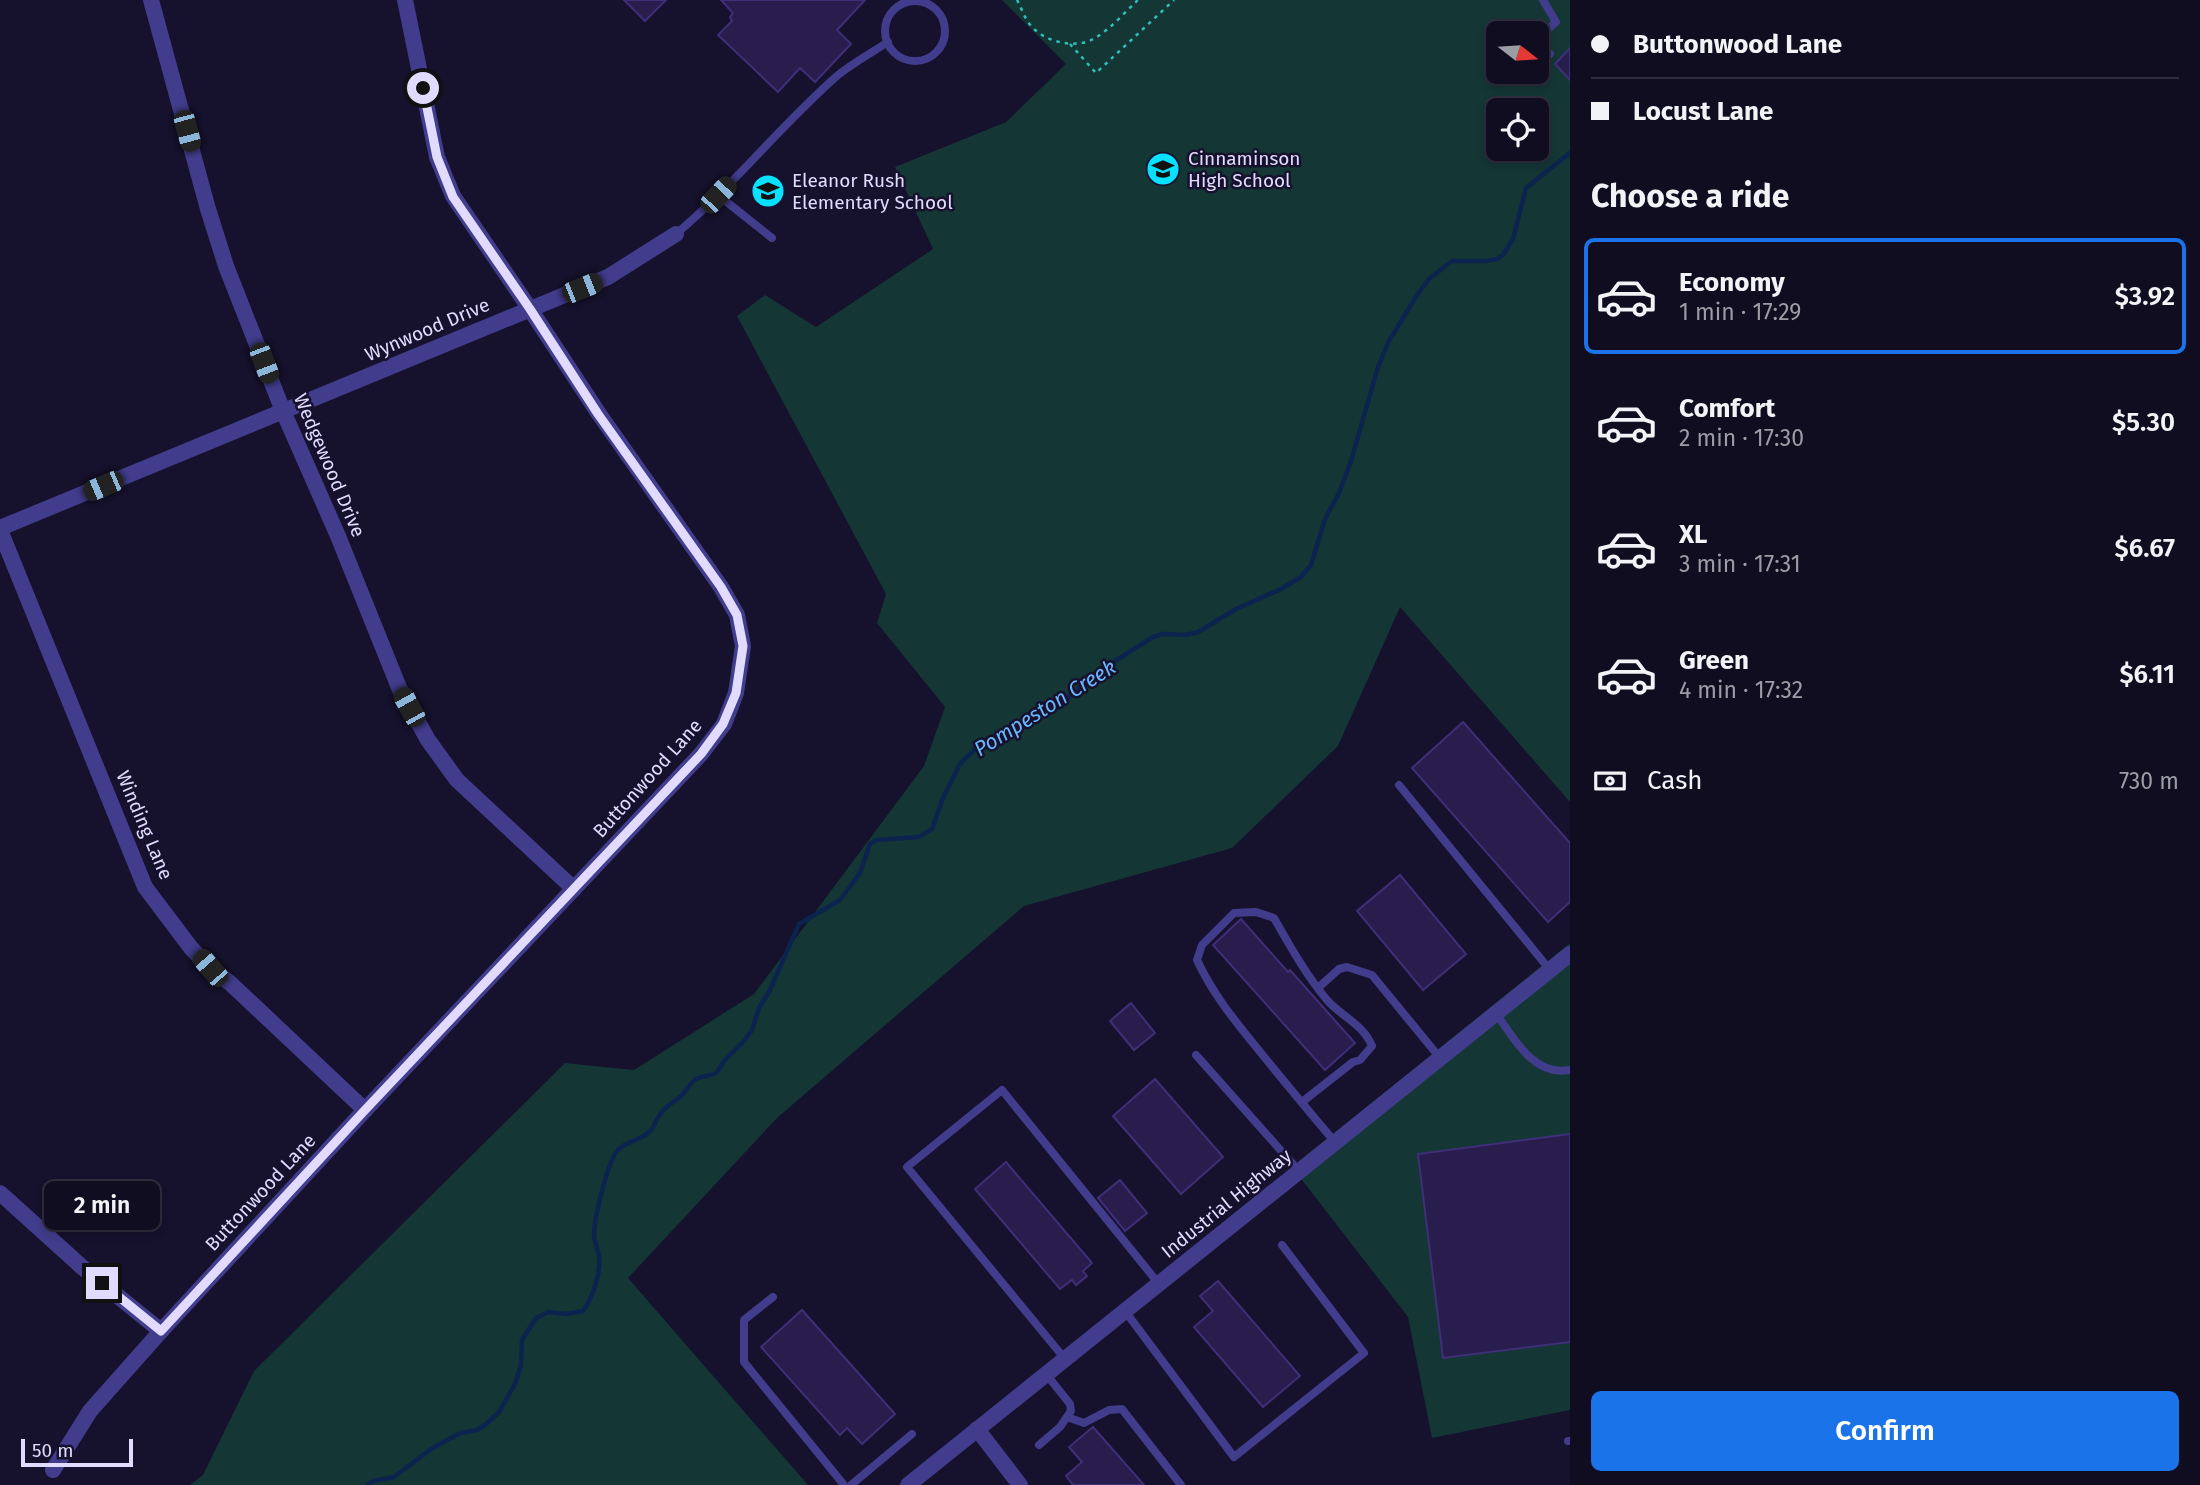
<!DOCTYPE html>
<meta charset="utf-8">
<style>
body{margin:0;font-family:"Fira Sans",sans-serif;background:#1e1b2e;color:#f1f3f6;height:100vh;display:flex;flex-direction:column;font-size:26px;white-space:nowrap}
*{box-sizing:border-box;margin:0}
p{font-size:23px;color:#9c9ca5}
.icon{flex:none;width:38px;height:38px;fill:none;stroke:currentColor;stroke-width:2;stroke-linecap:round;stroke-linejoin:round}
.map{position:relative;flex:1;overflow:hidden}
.details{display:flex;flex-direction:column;background:#100d21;width:630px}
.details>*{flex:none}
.banner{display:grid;align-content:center;height:154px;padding:0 21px;background:#100d21}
.needle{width:46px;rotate:107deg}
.buttons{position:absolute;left:1486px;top:21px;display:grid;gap:14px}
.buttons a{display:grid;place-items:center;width:63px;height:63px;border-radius:10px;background:#100d21;box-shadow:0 4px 10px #0003,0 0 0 2px #302d3f;font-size:35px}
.scale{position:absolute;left:21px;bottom:18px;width:112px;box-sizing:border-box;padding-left:7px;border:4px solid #e0dbff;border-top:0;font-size:19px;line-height:24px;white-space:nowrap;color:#e0dbff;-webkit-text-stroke:5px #16112c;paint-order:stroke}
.end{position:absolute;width:32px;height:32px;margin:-16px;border:9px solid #e0dbff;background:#111;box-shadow:0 0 0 4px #111}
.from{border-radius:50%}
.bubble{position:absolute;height:49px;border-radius:10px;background:#100d21;box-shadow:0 4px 10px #0003,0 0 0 2px #302d3f;font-size:23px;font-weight:600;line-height:49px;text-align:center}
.car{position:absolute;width:21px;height:42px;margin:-21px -10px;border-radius:9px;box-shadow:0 0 5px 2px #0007;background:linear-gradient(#222 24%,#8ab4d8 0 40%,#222 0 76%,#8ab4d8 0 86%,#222 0)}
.banner b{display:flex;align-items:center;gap:24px;height:66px;font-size:26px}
.banner b+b{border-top:2px solid #302d3f}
.banner i{width:18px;height:18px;background:#f1f3f6}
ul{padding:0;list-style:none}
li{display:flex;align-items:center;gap:21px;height:116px;margin:0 14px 10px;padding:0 7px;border:4px solid transparent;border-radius:10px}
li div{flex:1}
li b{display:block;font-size:26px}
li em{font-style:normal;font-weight:600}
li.active{border-color:#1a73e8}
li>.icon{width:63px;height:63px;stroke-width:1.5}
h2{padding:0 21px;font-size:32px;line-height:84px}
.pay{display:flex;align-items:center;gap:18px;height:77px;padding:0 21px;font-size:26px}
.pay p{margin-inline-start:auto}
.primary-button{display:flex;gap:14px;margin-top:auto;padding:14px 21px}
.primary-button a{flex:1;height:80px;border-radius:10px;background:#1a73e8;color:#fff;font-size:28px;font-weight:600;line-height:80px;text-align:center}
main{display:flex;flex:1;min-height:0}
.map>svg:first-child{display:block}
.green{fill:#143635;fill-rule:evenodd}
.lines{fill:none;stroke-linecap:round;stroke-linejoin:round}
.stream{stroke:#0c234f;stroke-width:4.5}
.building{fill:#281d4d;stroke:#3f2f79;stroke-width:2}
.path{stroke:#2fbfba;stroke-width:2.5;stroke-dasharray:3.5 5;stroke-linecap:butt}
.lane{stroke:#413c8b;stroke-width:8}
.street{stroke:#413c8b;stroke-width:16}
.route{stroke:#e0dbff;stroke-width:9}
.labels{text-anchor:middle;stroke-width:5;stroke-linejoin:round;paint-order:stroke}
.poi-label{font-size:19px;fill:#e0dbff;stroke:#16112c;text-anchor:start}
.street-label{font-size:19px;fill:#e0dbff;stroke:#16112c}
.water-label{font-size:21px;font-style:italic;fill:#69b6ff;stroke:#16112c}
</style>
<main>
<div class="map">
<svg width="1570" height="1485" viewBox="0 0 1570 1485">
<rect width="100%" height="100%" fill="#16112c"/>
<g class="green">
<path d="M1002,0h568v802l-170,-195 -62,139 -106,102 -208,58 -247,212 -149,160 180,207h-618l13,-10 51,-104 311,-308 69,7 120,-76 170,-228 21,-59 -68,-84 9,-29 -149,-278 28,-21 51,32 117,-78 -38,-82 111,-45 60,-58zM1498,33h38v39h-38zM1498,110h38v39h-38z"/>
<path d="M1570,943v467l-138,28 -24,-121 -116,-150z"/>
</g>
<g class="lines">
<path class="stream" d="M367,1485l6,-4 21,-4 37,-28 29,-16 17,-3 8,-5 14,-13 16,-28 6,-19 1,-25 14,-22 13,-6 17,2 17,-3c10,-14 18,-38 16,-55 -1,-7 -5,-14 -5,-21 0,-15 14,-77 25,-86 9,-9 23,-8 32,-19 4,-5 6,-13 11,-18 5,-7 14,-11 20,-17 5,-5 8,-12 14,-16 6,-3 14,-3 20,-6l9,-13 19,-19 8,-11 7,-22 11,-18 29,-66 41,-24 20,-27 10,-29 7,-4 42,-3 13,-8 11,-31 17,-34 17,-17 9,-7 79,-40 39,-32 49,-31 10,-3 23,1 12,-3 38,-23 45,-20 20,-12 10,-12 14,-46 14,-26 12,-32 27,-94 11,-26 28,-46 12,-16 23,-18h34l11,-2 6,-4 10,-16 13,-51 44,-35"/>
</g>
<g class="building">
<path d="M624,0h42l-21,21z"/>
<path d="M721,0h144l-28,30 14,14 -36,38 -15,-14 -22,24 -60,-57 14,-14 -2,-4 3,-4z"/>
<path d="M1570,48v32l-15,-16z"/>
<path d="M1463,722l107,121v59l-22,20 -136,-154z"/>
<path d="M1400,875l66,79 -43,36 -66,-79z"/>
<path d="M1241,919l47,53 2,-2 65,73 -30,27 -112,-125z"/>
<path d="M1131,1003l24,30 -21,17 -24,-29z"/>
<path d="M1155,1079l68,78 -42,37 -68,-78z"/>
<path d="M1570,1134v208l-127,16 -25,-204z"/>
<path d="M1006,1162l86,101 -9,8 4,5 -11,9 -4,-5 -12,9 -85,-100z"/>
<path d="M1120,1180l27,33 -22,18 -27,-33z"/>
<path d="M1218,1281l82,95 -37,31 -69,-80 19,-16 -13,-15z"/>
<path d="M802,1310l93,104 -33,30 -15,-16 -7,7 -79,-88z"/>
<path d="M1093,1427l51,58h-71l-7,-9 16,-14 -13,-15z"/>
</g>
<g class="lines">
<g class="path">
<path d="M1017,0c5,9 8,20 16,28 14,14 42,21 60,11 17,-9 31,-26 45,-39"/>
<path d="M1070,44l26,29 78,-73"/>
</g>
<g class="lane">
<path d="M1543,0l13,22 -19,17 13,15"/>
<circle cx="915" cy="31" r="30"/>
<path d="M718,195l54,43"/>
<path d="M676,234c58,-49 105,-109 162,-159 15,-12 33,-22 50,-33"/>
<path d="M1399,785l151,185"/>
<path d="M1318,988l21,-19 8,-2 25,8 68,83"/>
<path d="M1496,1013c18,26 38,64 74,57"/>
<path d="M1196,1055l103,116"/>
<path d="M1302,1102l51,-40 7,-2 12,-14c-9,-22 -30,-29 -45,-46 -21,-25 -37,-54 -53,-82l-18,-6 -22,1 -32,32 -5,15c17,37 43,67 68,98 23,28 46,56 70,84"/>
<path d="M773,1297l-29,23v42l100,123"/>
<path d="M1125,1311l109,146 130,-104 -82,-108"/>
<path d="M1065,1359l-158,-192 95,-77 157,194"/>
<path d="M1067,1417l17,6 25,-13 13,-1 59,76"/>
<path d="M1568,1441h2"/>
<path d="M1039,1445l21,-18 11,-16 -1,-7 -24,-30"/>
<path d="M851,1485l61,-51"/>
</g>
<g class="street">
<path d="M151,0l57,209 18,57 57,145 55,125 62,154 28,50 29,40 117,109"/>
<path d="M0,528l608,-251 68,-43"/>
<path d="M0,530l145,357 46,61 19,20 20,15 135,127"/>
<path d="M0,1193l82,74 79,64"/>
<path d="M977,1429l43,56"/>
<path d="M53,1470l37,-59 71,-80 204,-221 336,-356 23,-30 12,-31 7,-47 -6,-31 -16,-28 -122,-173 -69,-105 -77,-113 -16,-39 -32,-157"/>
<path d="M908,1485l662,-531"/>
</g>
</g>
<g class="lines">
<path class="route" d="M102,1283l59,48 204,-221 336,-356 22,-30 13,-31 7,-47 -6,-31 -16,-28 -123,-173 -68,-105 -77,-112 -16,-40 -14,-69"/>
</g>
<defs>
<symbol id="school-disc" viewBox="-11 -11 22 22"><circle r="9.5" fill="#07e0ff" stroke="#16112c"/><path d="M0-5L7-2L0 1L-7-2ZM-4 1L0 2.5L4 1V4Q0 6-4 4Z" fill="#111"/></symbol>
</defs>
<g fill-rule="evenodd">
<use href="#school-disc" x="1144" y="150" width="38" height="38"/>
<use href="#school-disc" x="749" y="172" width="38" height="38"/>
</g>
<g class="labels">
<g class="poi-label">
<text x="1188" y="165">Cinnaminson<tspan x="1188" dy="22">High School</tspan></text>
<text x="792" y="187">Eleanor Rush<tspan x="792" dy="22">Elementary School</tspan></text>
</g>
<g class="street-label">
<text transform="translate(427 329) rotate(-23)" y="7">Wynwood Drive</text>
<text transform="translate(330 465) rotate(67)" y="7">Wedgewood Drive</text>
<text transform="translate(647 778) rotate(-48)" y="7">Buttonwood Lane</text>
<text transform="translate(145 825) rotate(67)" y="7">Winding Lane</text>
<text transform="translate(260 1192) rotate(-47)" y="7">Buttonwood Lane</text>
<text transform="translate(1226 1203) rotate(-39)" y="7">Industrial Highway</text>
</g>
<g class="water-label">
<text transform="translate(1045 708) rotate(-32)" y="7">Pompeston Creek</text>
</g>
</g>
</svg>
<div class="buttons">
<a><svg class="needle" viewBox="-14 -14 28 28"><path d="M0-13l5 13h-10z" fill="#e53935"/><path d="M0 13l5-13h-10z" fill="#9c9ca5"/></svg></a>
<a><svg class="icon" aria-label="locate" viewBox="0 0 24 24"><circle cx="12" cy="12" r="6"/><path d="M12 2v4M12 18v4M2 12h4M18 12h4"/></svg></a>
</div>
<div class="scale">50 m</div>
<i class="end from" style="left:423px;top:88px"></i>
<i class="end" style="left:102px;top:1283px"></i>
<div class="bubble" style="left:44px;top:1181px;width:116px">2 min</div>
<i class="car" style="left:187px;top:131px;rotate:165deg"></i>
<i class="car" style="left:718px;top:195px;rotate:43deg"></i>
<i class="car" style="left:582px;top:288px;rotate:68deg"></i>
<i class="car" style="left:264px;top:363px;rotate:159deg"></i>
<i class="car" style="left:103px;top:486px;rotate:247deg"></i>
<i class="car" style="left:409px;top:707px;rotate:331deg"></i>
<i class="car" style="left:210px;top:968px;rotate:319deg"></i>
</div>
<section class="details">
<div class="banner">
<b><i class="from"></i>Buttonwood Lane</b>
<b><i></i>Locust Lane</b>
</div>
<h2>Choose a ride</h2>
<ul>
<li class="active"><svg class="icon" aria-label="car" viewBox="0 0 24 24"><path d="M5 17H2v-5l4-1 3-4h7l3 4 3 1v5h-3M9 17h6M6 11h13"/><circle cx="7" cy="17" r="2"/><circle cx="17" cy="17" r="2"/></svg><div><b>Economy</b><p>1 min · 17:29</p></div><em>$3.92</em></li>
<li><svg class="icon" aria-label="car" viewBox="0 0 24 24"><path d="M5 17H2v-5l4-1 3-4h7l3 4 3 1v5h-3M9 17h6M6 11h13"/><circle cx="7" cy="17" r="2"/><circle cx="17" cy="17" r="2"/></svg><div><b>Comfort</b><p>2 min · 17:30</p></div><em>$5.30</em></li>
<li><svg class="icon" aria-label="car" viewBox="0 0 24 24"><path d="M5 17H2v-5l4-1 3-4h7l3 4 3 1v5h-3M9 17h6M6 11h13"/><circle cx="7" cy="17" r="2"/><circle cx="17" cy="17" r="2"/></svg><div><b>XL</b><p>3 min · 17:31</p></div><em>$6.67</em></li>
<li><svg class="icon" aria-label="car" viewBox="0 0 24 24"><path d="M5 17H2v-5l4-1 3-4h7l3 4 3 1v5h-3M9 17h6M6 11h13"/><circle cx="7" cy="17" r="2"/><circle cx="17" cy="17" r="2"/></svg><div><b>Green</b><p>4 min · 17:32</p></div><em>$6.11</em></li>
</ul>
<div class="pay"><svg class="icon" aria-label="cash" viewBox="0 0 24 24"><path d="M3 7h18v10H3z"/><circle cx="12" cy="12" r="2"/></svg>Cash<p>730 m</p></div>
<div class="primary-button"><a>Confirm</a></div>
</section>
</main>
